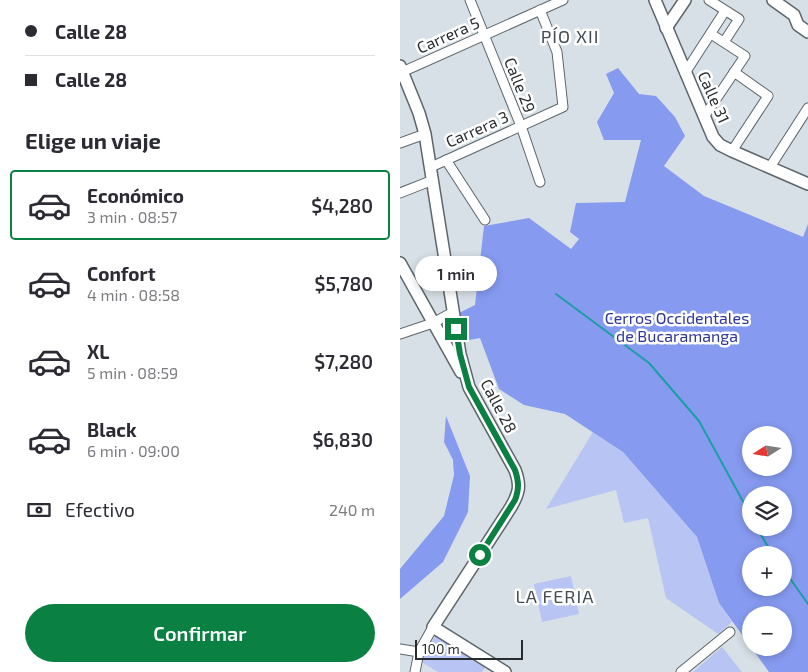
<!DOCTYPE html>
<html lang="es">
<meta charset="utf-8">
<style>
body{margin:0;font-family:"Exo 2",sans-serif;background:#f7f7f7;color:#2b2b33;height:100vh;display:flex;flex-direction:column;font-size:19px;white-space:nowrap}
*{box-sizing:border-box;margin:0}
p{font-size:16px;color:#7c7c81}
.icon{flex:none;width:28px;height:28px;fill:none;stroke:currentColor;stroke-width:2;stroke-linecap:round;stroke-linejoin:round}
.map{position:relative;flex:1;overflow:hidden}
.details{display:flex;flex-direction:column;background:#fff;width:400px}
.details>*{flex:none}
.banner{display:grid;align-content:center;height:110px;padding:0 25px;background:#fff}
.needle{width:32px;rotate:258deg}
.buttons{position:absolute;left:342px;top:426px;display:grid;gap:10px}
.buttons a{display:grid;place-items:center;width:50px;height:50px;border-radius:50%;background:#fff;box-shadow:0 2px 8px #0003;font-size:25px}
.scale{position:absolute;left:15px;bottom:12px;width:108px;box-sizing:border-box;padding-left:5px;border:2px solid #292c2f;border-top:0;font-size:14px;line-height:18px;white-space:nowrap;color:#292c2f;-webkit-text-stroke:4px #fff;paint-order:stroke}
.end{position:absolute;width:22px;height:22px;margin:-11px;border:6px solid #0b8043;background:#fff;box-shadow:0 0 0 2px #fff}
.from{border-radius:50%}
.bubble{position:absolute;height:35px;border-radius:18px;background:#fff;box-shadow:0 2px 8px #0003;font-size:16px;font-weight:600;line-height:35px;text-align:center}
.banner b{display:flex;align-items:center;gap:18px;height:48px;font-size:19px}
.banner b+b{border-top:1px solid #e1e1e2}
.banner i{width:12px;height:12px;background:#2b2b33}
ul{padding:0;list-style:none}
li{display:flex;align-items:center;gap:15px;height:70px;margin:0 10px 8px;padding:0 15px;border:2px solid transparent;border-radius:5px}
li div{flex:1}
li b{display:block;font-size:19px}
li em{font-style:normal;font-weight:600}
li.selected{border-color:#0b8043}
li>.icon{width:45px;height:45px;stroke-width:1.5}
h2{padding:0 25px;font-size:22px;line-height:60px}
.pay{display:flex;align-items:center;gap:12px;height:55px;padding:0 25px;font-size:19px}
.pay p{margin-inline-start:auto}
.primary-button{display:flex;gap:10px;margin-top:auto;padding:10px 25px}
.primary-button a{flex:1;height:58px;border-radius:30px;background:#0b8043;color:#fff;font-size:20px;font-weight:600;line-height:58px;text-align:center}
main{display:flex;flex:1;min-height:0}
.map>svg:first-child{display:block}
.green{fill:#b8c5f4}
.forest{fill:#869af0;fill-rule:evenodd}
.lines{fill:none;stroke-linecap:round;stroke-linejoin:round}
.stream{stroke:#1e9da3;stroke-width:2}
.minor-casing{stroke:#5d656a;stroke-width:11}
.tertiary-casing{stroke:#5d656a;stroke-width:14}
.minor{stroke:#fff;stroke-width:9}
.tertiary{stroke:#fff;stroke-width:11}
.route{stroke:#0b8043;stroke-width:6}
.labels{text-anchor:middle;stroke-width:5;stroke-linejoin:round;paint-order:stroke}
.street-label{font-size:16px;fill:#292c2f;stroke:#fff}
.park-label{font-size:16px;fill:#2e3698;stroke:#fff}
.neighbourhood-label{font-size:18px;letter-spacing:1px;fill:#464e53;stroke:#fff}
</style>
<main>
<section class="details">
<div class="banner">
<b><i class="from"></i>Calle 28</b>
<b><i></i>Calle 28</b>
</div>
<h2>Elige un viaje</h2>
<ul>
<li class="selected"><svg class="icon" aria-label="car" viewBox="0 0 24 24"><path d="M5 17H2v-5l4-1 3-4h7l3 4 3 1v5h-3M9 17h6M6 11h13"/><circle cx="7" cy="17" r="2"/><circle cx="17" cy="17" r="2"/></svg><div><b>Económico</b><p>3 min · 08:57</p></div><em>$4,280</em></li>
<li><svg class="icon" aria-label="car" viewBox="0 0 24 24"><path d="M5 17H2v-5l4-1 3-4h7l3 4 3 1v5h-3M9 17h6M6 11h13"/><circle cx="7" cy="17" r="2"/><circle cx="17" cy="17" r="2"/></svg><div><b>Confort</b><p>4 min · 08:58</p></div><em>$5,780</em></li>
<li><svg class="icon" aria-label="car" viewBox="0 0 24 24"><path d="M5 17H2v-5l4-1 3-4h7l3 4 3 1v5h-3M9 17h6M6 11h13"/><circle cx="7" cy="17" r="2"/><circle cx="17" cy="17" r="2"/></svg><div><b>XL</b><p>5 min · 08:59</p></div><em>$7,280</em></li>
<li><svg class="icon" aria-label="car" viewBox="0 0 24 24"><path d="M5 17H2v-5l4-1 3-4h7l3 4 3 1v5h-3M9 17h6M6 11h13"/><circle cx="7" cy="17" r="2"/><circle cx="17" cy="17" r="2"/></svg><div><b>Black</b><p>6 min · 09:00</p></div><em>$6,830</em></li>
</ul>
<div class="pay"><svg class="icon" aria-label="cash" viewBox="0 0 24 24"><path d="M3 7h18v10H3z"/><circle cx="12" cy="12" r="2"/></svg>Efectivo<p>240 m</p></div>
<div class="primary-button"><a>Confirmar</a></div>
</section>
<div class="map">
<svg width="408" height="672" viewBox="0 0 408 672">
<rect width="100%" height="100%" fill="#d7e0e6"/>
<g class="green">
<path d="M193,432l30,20 74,85 22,66 13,19 -14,12 -52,-36 -18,-80 -24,5 -8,-33 -70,19z"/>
<path d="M171,576l8,38 -37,8 -8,-38z"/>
<path d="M36,635l50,31 -4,6h-44l-18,-11z"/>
<path d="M322,647l20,25h-49z"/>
</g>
<g class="forest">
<path d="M218,68l21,26 17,2 19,21 10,19 -21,30 40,30 99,41 5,-13v448h-39l-50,-69 -22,-66 -74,-85 -58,-38 -41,-9 -25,-16 -19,-51 -16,3 -5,-28 16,-8 9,-79 45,-8 42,31 8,-10 -9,-7 6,-29 49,-1 16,-62h-37l-7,-18 17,-29 -8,-19zM351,435h33v33h-33zM351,495h33v33h-33zM351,555h33v33h-33zM351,615h33v33h-33z"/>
<path d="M46,416l24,60 -2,36 -25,50 -43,37v-30l44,-53 10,-41 -1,-15 -9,-18z"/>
</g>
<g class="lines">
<g class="stream">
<path d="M156,294l93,69 50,58 52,95"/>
<path d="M357,528l16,27"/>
<path d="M384,570l24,34"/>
</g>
<defs>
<g id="minor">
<path d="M70,0l51,126 19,56"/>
<path d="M309,0l30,19 -15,23"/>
<path d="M0,73l163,-73"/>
<path d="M285,73l40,-62"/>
<path d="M304,117l41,-61 -34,-22"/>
<path d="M0,143l25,-9"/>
<path d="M332,151l36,-55 -34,-24"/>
<path d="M46,160l39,60"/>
<path d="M31,167l132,-60 -6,-55 -17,-42"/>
<path d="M370,167l38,-59"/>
<path d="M0,193l33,-13"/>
<path d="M0,334l33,-11 20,-11"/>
<path d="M0,649l19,3"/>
<path d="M15,672l4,-20 14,-25"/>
<path d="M281,672l49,-40"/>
</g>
<g id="tertiary">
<path d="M255,0l58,137 7,8 12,6 76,33"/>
<path d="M373,0l21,15 4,10 10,7"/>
<path d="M266,28l19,-28"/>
<path d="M0,66l19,47 6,21 35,220 9,33 46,83c6,16 4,23 -4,37l-78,120 72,45"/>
<path d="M0,263l61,109"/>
</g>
</defs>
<use href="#minor" class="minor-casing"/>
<use href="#tertiary" class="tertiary-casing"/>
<use href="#minor" class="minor"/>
<use href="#tertiary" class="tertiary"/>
</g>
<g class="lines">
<path class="route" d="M56,329l4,25 9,33 46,83c4,12 4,19 0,30l-35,55"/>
</g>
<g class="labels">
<g class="street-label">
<text transform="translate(48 35) rotate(-24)" y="6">Carrera 5</text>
<text transform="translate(120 85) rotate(68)" y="6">Calle 29</text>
<text transform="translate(314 97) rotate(66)" y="6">Calle 31</text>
<text transform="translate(77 129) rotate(-24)" y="6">Carrera 3</text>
<text transform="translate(99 406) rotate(62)" y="6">Calle 28</text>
</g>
<g class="park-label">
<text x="277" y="324">Cerros Occidentales<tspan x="277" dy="18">de Bucaramanga</tspan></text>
</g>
<g class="neighbourhood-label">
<text x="170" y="43">PÍO XII</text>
<text x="155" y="603">LA FERIA</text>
</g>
</g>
</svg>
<div class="buttons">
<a><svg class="needle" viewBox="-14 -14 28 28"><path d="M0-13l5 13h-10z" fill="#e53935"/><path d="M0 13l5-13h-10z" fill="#7c7c81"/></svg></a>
<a><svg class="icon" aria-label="layers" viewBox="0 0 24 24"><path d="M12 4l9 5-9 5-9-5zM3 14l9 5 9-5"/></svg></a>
<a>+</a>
<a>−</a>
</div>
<div class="scale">100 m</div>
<i class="end from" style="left:80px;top:555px"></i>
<i class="end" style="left:56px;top:329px"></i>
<div class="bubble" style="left:15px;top:256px;width:82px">1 min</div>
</div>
</main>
